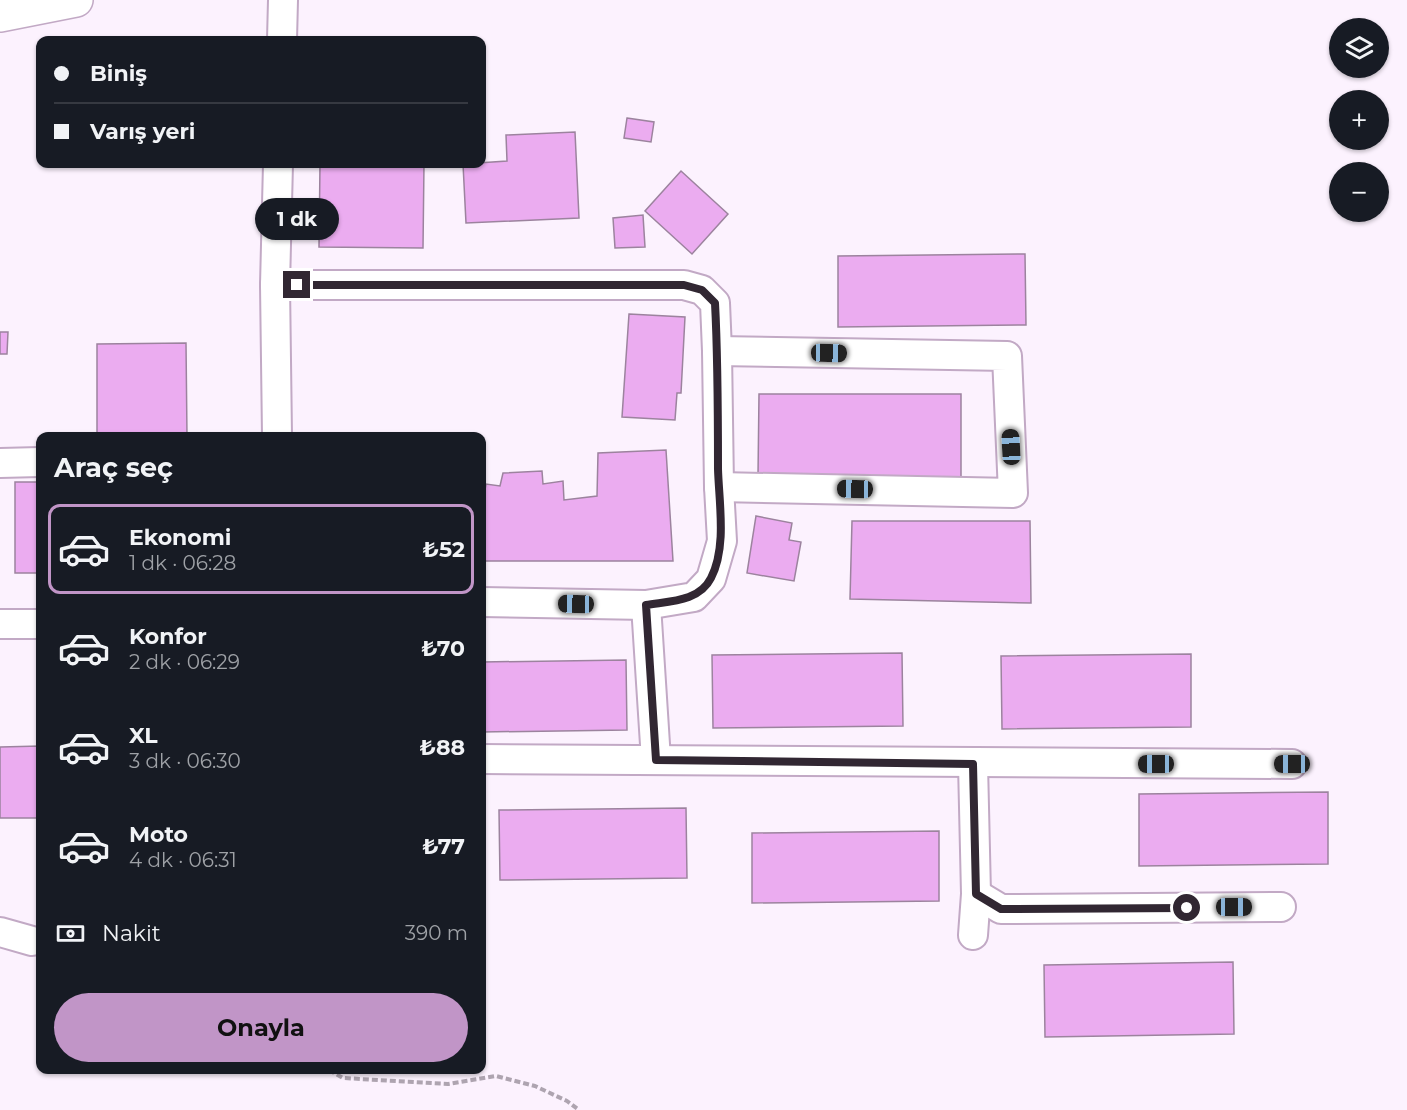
<!DOCTYPE html>
<html lang="tr">
<meta charset="utf-8">
<style>
body{margin:0;font-family:Montserrat,sans-serif;background:#242831;color:#f1f3f6;height:100vh;display:flex;flex-direction:column;font-size:22px;white-space:nowrap}
*{box-sizing:border-box;margin:0}
p{font-size:20px;color:#9ea1a6}
.icon{flex:none;width:33px;height:33px;fill:none;stroke:currentColor;stroke-width:2;stroke-linecap:round;stroke-linejoin:round}
.map{position:relative;flex:1;overflow:hidden}
.sheet{position:absolute;left:36px;top:432px;width:450px;height:642px;display:flex;flex-direction:column;background:#171b24;border-radius:12px;box-shadow:0 2px 4px #0004}
.sheet>*{flex:none}
.guide{position:absolute;left:36px;top:36px;width:450px;height:132px;border-radius:12px;box-shadow:0 2px 4px #0004;display:grid;align-content:center;height:132px;padding:0 18px;background:#171b24}
.controls{position:absolute;left:1329px;top:18px;display:grid;gap:12px}
.controls a{display:grid;place-items:center;width:60px;height:60px;border-radius:50%;background:#171b24;box-shadow:0 2px 4px #0004;font-size:30px}
.end{position:absolute;width:27px;height:27px;margin:-14px;border:8px solid #312732;background:#fff;box-shadow:0 0 0 3px #fff}
.from{border-radius:50%}
.bubble{position:absolute;height:42px;border-radius:21px;background:#171b24;box-shadow:0 2px 4px #0004;font-size:20px;font-weight:700;line-height:42px;text-align:center}
.car{position:absolute;width:18px;height:36px;margin:-18px -9px;border-radius:8px;box-shadow:0 0 4px 2px #0007;background:linear-gradient(#222 24%,#8ab4d8 0 40%,#222 0 76%,#8ab4d8 0 86%,#222 0)}
.guide b{display:flex;align-items:center;gap:21px;height:57px;font-size:22px}
.guide b+b{border-top:2px solid #363941}
.guide i{width:15px;height:15px;background:#f1f3f6}
ul{padding:0;list-style:none}
li{display:flex;align-items:center;gap:18px;height:90px;margin:0 12px 9px;padding:0 6px;border:3px solid transparent;border-radius:12px}
li div{flex:1}
li b{display:block;font-size:22px}
li em{font-style:normal;font-weight:700}
li.current{border-color:#c195c7}
li>.icon{width:54px;height:54px;stroke-width:1.5}
h2{padding:0 18px;font-size:27px;line-height:72px}
.pay{display:flex;align-items:center;gap:15px;height:66px;padding:0 18px;font-size:22px}
.pay p{margin-inline-start:auto}
.primary-button{display:flex;gap:12px;margin-top:auto;padding:12px 18px}
.primary-button a{flex:1;height:69px;border-radius:36px;background:#c195c7;color:#111;font-size:24px;font-weight:700;line-height:69px;text-align:center}
.map>svg:first-child{display:block}
.building{fill:#ebacf0;stroke:#9c839e;stroke-width:1.5}
.lines{fill:none;stroke-linecap:round;stroke-linejoin:round}
.minor-casing{stroke:#c2a9c5;stroke-width:32}
.tertiary-casing{stroke:#c2a9c5;stroke-width:36}
.path{stroke:#aea4b0;stroke-width:4;stroke-dasharray:6 3;stroke-linecap:butt}
.minor{stroke:#fff;stroke-width:28}
.tertiary{stroke:#fff;stroke-width:33}
.route{stroke:#312732;stroke-width:8}
</style>
<div class="map">
<svg width="1407" height="1110" viewBox="0 0 1407 1110">
<rect width="100%" height="100%" fill="#fcf2fe"/>
<g class="building">
<path d="M627,118l27,4 -3,20 -27,-4z"/>
<path d="M575,132l4,86 -113,5 -3,-59 44,-3 -1,-26z"/>
<path d="M320,164h104l-1,84 -104,-1z"/>
<path d="M681,171l47,43 -36,40 -47,-43z"/>
<path d="M643,215l2,32 -30,1 -2,-30z"/>
<path d="M1025,254l1,71 -188,2v-71z"/>
<path d="M629,314l56,3 -4,76h-4l-2,27 -53,-3z"/>
<path d="M0,332h8l-1,22h-7z"/>
<path d="M186,343l1,93h-90v-92z"/>
<path d="M759,394h202v83l-203,-1z"/>
<path d="M666,450l7,111h-191v-66h2l2,-11 14,2 3,-13 39,-2 1,13 20,-3 1,19 33,-4 1,-43z"/>
<rect x="15" y="482" width="25" height="91"/>
<path d="M756,516l36,7 -3,17 12,2 -7,39 -47,-8z"/>
<path d="M852,521h178l1,82 -181,-4z"/>
<path d="M902,653l1,73 -190,2 -1,-73z"/>
<path d="M1191,654v73l-189,2 -1,-73z"/>
<path d="M626,660l1,70 -145,2v-70z"/>
<path d="M40,746v72h-40v-71z"/>
<path d="M1328,792v72l-189,2v-72z"/>
<path d="M686,808l1,70 -187,2 -1,-70z"/>
<path d="M939,831v70l-187,2v-70z"/>
<path d="M1233,962l1,72 -189,3 -1,-72z"/>
</g>
<g class="lines">
<defs>
<g id="minor">
<path d="M282,40l1,-40"/>
<path d="M275,285h409l18,5 13,13 2,48 2,136 3,54 -11,38 -17,18 -48,8 -164,-3"/>
<path d="M717,351l290,5 6,137 -294,-6"/>
<path d="M277,436l-2,-151 3,-121"/>
<path d="M0,463l40,-1"/>
<path d="M646,605l10,155"/>
<path d="M0,624h40"/>
<path d="M482,759l810,5"/>
<path d="M973,764l3,130 -3,41"/>
<path d="M976,894l25,15 280,-2"/>
<path d="M0,932l32,9"/>
</g>
<path id="tertiary" d="M0,15l76,-15"/>
</defs>
<use href="#minor" class="minor-casing"/>
<use href="#tertiary" class="tertiary-casing"/>
<path class="path" d="M329,1070l14,8 105,6 48,-8 39,10 32,15 12,9"/>
<use href="#minor" class="minor"/>
<use href="#tertiary" class="tertiary"/>
</g>
<g class="lines">
<path class="route" d="M297,285h387l18,5 13,13c3,56 3,111 3,166 1,34 9,78 -7,109 -12,24 -42,23 -65,27l10,155 317,4 3,130 25,15 186,-1"/>
</g>
</svg>
<div class="controls">
<a><svg class="icon" aria-label="layers" viewBox="0 0 24 24"><path d="M12 4l9 5-9 5-9-5zM3 14l9 5 9-5"/></svg></a>
<a>+</a>
<a>−</a>
</div>
<i class="end from" style="left:1187px;top:908px"></i>
<i class="end" style="left:297px;top:285px"></i>
<div class="bubble" style="left:255px;top:198px;width:84px">1 dk</div>
<i class="car" style="left:829px;top:353px;rotate:91deg"></i>
<i class="car" style="left:1011px;top:447px;rotate:357deg"></i>
<i class="car" style="left:855px;top:489px;rotate:271deg"></i>
<i class="car" style="left:576px;top:604px;rotate:271deg"></i>
<i class="car" style="left:1156px;top:764px;rotate:270deg"></i>
<i class="car" style="left:1292px;top:764px;rotate:270deg"></i>
<i class="car" style="left:1234px;top:907px;rotate:90deg"></i>
<div class="guide">
<b><i class="from"></i>Biniş</b>
<b><i></i>Varış yeri</b>
</div>
<section class="sheet">
<h2>Araç seç</h2>
<ul>
<li class="current"><svg class="icon" aria-label="car" viewBox="0 0 24 24"><path d="M5 17H2v-5l4-1 3-4h7l3 4 3 1v5h-3M9 17h6M6 11h13"/><circle cx="7" cy="17" r="2"/><circle cx="17" cy="17" r="2"/></svg><div><b>Ekonomi</b><p>1 dk · 06:28</p></div><em>₺52</em></li>
<li><svg class="icon" aria-label="car" viewBox="0 0 24 24"><path d="M5 17H2v-5l4-1 3-4h7l3 4 3 1v5h-3M9 17h6M6 11h13"/><circle cx="7" cy="17" r="2"/><circle cx="17" cy="17" r="2"/></svg><div><b>Konfor</b><p>2 dk · 06:29</p></div><em>₺70</em></li>
<li><svg class="icon" aria-label="car" viewBox="0 0 24 24"><path d="M5 17H2v-5l4-1 3-4h7l3 4 3 1v5h-3M9 17h6M6 11h13"/><circle cx="7" cy="17" r="2"/><circle cx="17" cy="17" r="2"/></svg><div><b>XL</b><p>3 dk · 06:30</p></div><em>₺88</em></li>
<li><svg class="icon" aria-label="car" viewBox="0 0 24 24"><path d="M5 17H2v-5l4-1 3-4h7l3 4 3 1v5h-3M9 17h6M6 11h13"/><circle cx="7" cy="17" r="2"/><circle cx="17" cy="17" r="2"/></svg><div><b>Moto</b><p>4 dk · 06:31</p></div><em>₺77</em></li>
</ul>
<div class="pay"><svg class="icon" aria-label="cash" viewBox="0 0 24 24"><path d="M3 7h18v10H3z"/><circle cx="12" cy="12" r="2"/></svg>Nakit<p>390 m</p></div>
<div class="primary-button"><a>Onayla</a></div>
</section>
</div>
